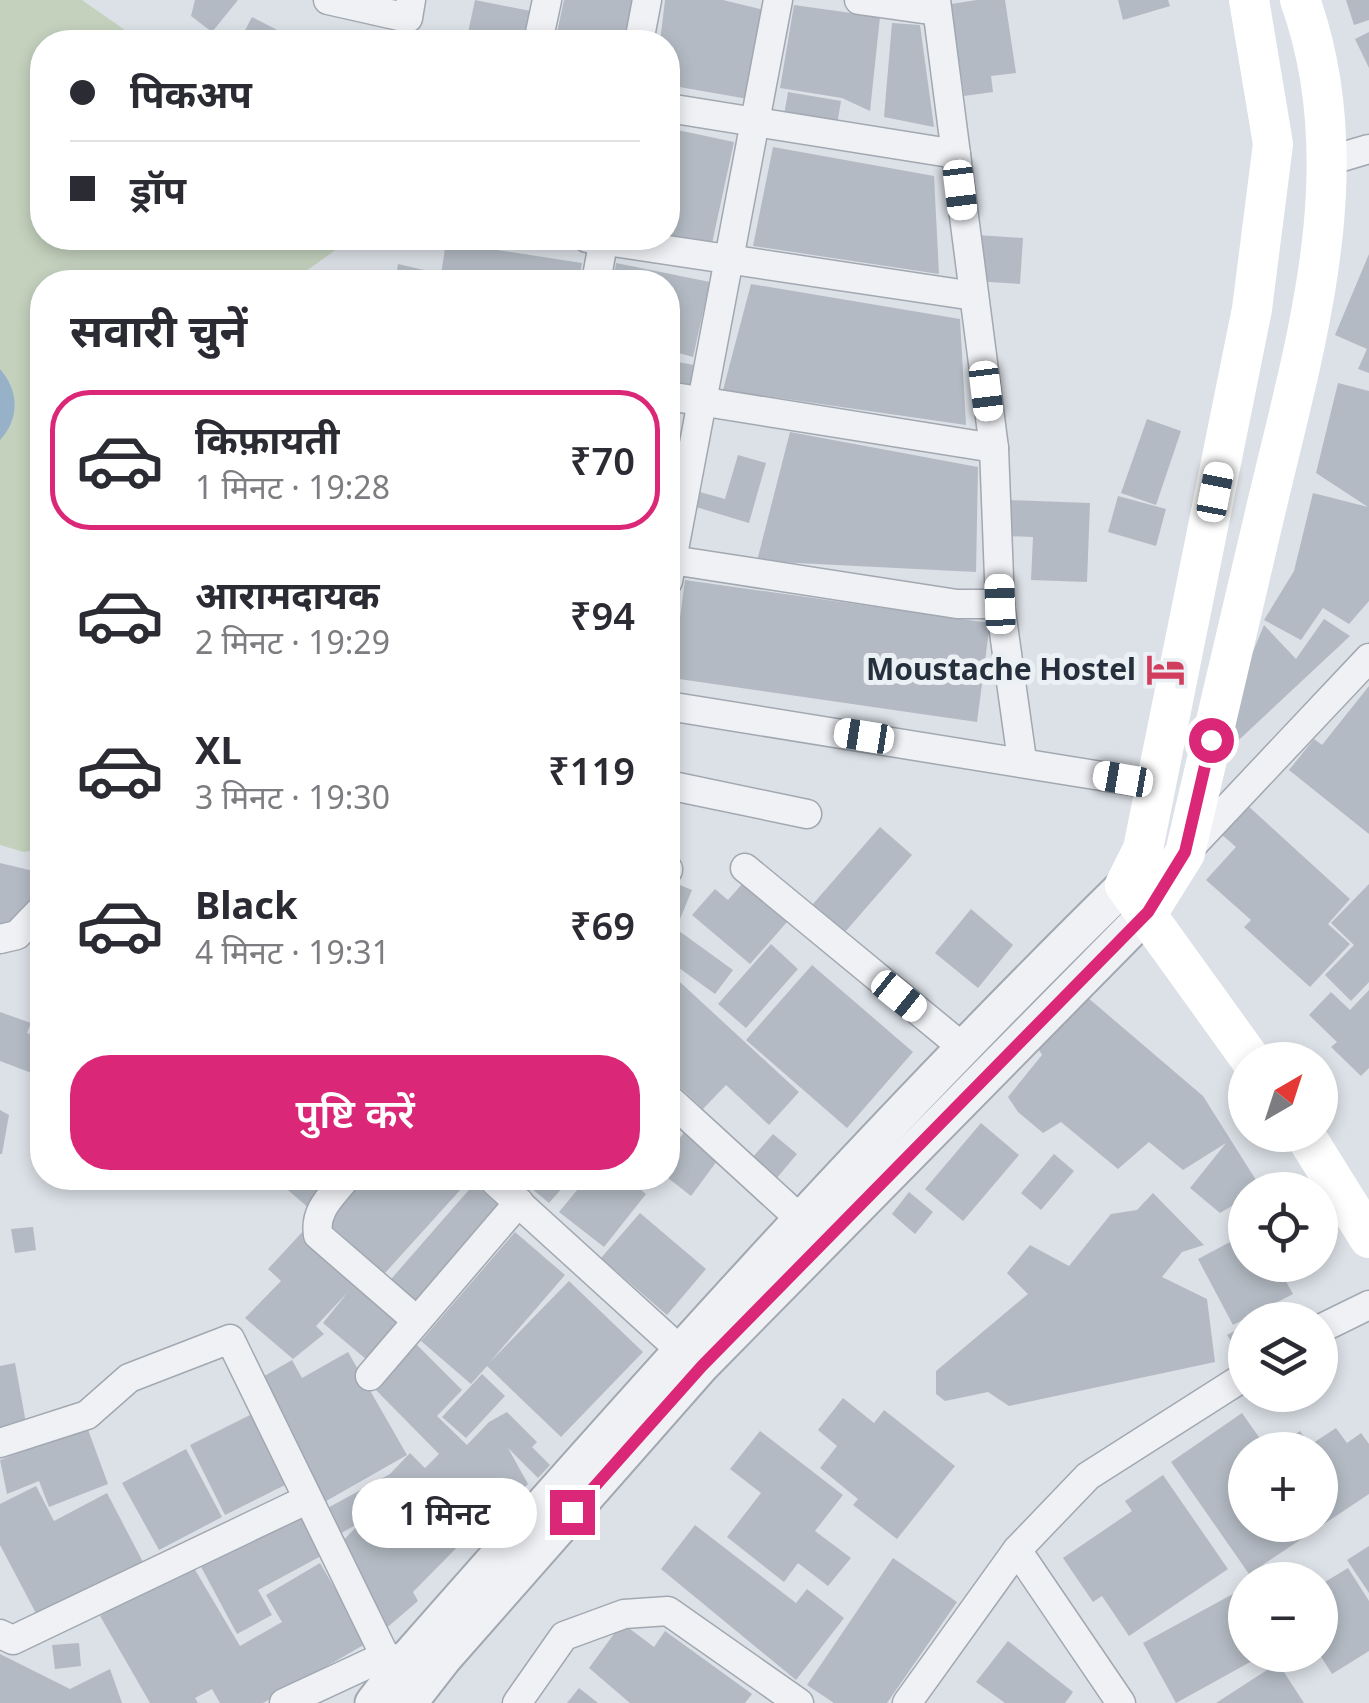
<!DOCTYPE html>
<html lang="hi">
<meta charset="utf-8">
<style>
body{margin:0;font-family:"Noto Sans","Noto Sans Devanagari",sans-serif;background:#f2f2f3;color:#2b2b33;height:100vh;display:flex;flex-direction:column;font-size:38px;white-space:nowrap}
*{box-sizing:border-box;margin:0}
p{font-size:32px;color:#7c7c81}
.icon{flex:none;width:55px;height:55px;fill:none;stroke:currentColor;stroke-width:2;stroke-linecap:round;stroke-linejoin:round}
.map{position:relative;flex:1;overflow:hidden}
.panel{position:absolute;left:30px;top:270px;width:650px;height:920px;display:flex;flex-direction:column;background:#fff;border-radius:40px;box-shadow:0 5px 15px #0003}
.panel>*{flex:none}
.guide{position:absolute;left:30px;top:30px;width:650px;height:220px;border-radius:40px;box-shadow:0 5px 15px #0003;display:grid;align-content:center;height:220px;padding:0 40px;background:#fff}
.needle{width:65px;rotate:39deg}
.buttons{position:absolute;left:1228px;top:1042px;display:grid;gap:20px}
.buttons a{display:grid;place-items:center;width:110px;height:110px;border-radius:50%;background:#fff;box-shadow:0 5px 15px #0003;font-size:50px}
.end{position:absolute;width:45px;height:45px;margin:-22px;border:12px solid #db2777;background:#fff;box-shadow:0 0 0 5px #fff}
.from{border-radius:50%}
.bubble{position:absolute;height:70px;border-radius:35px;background:#fff;box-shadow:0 5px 15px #0003;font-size:32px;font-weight:600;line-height:70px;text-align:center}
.car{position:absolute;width:30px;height:60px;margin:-30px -15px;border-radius:12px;box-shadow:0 0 8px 2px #0007;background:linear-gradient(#fff 24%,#345 0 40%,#fff 0 76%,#345 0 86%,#fff 0)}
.guide b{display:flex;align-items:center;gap:35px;height:95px;font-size:38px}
.guide b+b{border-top:2px solid #e1e1e2}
.guide i{width:25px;height:25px;background:#2b2b33}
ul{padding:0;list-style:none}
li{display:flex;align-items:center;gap:30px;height:140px;margin:0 20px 15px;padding:0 20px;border:5px solid transparent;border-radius:40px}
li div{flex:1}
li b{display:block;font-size:38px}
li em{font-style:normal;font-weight:600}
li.active{border-color:#db2777}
li>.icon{width:90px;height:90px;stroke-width:1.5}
h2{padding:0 40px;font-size:45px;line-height:120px}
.primary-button{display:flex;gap:20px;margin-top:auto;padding:20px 40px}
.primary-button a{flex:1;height:115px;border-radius:40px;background:#db2777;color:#fff;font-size:40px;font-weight:600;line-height:115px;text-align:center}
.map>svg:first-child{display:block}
.green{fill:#c3d1bd}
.water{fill:#96b1c8}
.building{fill:#b3bac3}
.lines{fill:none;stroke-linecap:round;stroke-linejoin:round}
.minor-casing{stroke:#a2a8b1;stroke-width:31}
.tertiary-casing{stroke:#a2a8b1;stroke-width:39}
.minor{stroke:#eff1f5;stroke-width:28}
.tertiary{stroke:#eff1f5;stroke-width:35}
.secondary{stroke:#fff;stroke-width:40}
.route{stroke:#db2777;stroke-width:12}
.labels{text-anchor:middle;stroke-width:10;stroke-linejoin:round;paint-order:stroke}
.poi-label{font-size:30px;font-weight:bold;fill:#26303d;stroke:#ebf0f4;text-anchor:end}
</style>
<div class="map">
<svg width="1369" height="1703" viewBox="0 0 1369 1703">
<rect width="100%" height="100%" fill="#dce1e7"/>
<path class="green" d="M0,0h82l60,42h-100v196l306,3 -57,41h-249v567l-18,3 -24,-7z"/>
<path class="water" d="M0,369c19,22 20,49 0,71z"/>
<g class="building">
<path d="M195,0h43l-26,32 -21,-16z"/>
<path d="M475,0l61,12 -6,30h-64z"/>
<path d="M564,0h69l-10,42h-68z"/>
<path d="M665,0h58l41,10 -16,89 -80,-14v-43h-8z"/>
<path d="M977,0h28l11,73 -25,3 2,16 -29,4 -13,-92z"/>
<path d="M1118,0h50l2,6 -47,14z"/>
<path d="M1346,0h23v20l-15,5z"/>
<path d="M794,5l86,12 -10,94 -28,-13 -62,-10z"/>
<path d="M252,17l35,18 -3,7h-45z"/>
<path d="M892,23l28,2 14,102 -50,-10z"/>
<path d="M1369,32v36l-14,-29z"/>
<path d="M788,92l53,9 -4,24 -53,-10z"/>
<path d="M668,128l66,14 -23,106 -43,-14z"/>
<path d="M773,147l161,29 5,98 -186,-28z"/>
<path d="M977,235l46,3 -3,46 -47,-3z"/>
<path d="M446,242l136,21 -3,19h-184l3,-18 43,10z"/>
<path d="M1369,254v119l-11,-4 9,-20 -32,-14z"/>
<path d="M616,263l94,19 -17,75 -25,-7v-68h-55z"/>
<path d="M751,284l209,35 6,106 -243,-35z"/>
<path d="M668,360l31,6 -6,26 -25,-5z"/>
<path d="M1338,383l31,8v210l-20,23 -26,-16 -22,32 -37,-20 30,-49 19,-78 55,14 -52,-34z"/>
<path d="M1147,419l34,12 -25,74 -35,-12z"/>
<path d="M790,432l188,35 -2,105 -219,-11z"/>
<path d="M668,454l15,5 -15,53z"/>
<path d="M738,455l28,8 -17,60 -53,-16 4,-15 25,7z"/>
<path d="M1118,496l48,13 -10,37 -48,-14z"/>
<path d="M1007,500l83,3 -3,79 -56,-2 2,-43 -27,-1z"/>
<path d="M685,580l305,43 -13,99 -305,-44z"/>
<path d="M1324,619l26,17 -123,115 -9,-15 46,-111 32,34z"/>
<path d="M1369,686v148l-80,-64 25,-31 8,6z"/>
<path d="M1247,805l103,94 -22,25 22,20 -40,43 -66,-60 7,-7 -45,-40 30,-33 -15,-13z"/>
<path d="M880,827l32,28 -67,77 -32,-28z"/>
<path d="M0,863l42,10v12l-22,44 -20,3z"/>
<path d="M675,883l17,7 -12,29 -12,-5z"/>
<path d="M742,884l45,38 -37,42 -58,-49 23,-26 13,11z"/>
<path d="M1369,884v98l-18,19 -26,-26 29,-30 -23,-22z"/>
<path d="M971,909l42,36 -35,43 -43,-35z"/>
<path d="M668,923l65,47 -18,24 -47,-34z"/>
<path d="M771,944l27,25 -52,59 -28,-24z"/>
<path d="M812,965l101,87 -66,76 -101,-88z"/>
<path d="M668,971l131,121 -30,33 -43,-40 -23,24 -35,-33z"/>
<path d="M1369,990v78l-8,8 -30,-29 6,-5 -28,-27 22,-23 19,18z"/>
<path d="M1080,991l123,105 58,92 -16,2v8l-25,15 -30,-25 36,-45 -43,27 -34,-28 -31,27 -57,-47 -18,11 -25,-21 -10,-15 34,-42 -6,-10z"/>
<path d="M0,1012l31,11 -4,10 15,6v38l-42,-16z"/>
<path d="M0,1110l9,5 -7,39h-2z"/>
<path d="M981,1123l38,32 -56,66 -38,-32z"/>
<path d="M685,1131l35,26 -29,39 -23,-18v-24z"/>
<path d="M773,1134l24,20 -21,25 -24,-21z"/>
<path d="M1054,1154l20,17 -33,39 -20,-17z"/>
<path d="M274,1178h65l-28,32z"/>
<path d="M357,1178h114l-86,95 -63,-55z"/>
<path d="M519,1178h52l-22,25z"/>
<path d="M587,1178h39l20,16 -42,53 -45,-35z"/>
<path d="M474,1184l27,24 -88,101 -27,-24z"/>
<path d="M909,1192l24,20 -18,22 -23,-20z"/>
<path d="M1153,1193l51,52 -22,7 -20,25 45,22 8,63 -206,44 -21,-14 -43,9 -9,-7v-23l92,-77 -21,-21 23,-28 39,21 42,-52 26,-4z"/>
<path d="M640,1213l66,56 -39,46 -66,-57z"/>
<path d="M33,1227l3,23 -21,3 -4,-24z"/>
<path d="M306,1228l105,92 -38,45 -50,-42 25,-31 -32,34 8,8 -31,25 -48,-41 36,-37 -13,-12z"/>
<path d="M515,1232l50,43 -76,88 80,-82 74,71 -82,85 -74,-71 -16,18 -50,-43z"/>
<path d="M1245,1234v31h32l16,29 -60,31 -35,-66z"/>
<path d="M1245,1325v39l-18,-29z"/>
<path d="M414,1342l48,48 -25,26 30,29 22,-23 18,-10 30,30 -5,5 18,18 -12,13 -30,-30 20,36 -50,50 -4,-4 -61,62 5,9 -35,30 -46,-84 24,-25 -25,14 -14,-25 68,-37 20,-21 15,15 14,-14 -68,-69z"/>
<path d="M348,1352l59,103 -86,49 -67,-122 38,-22 10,18z"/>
<path d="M15,1363l11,60 -26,5v-62z"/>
<path d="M482,1374l23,22 -39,42 -24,-21z"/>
<path d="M843,1398l31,25 10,-13 71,56 -58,73 -44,-34 5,-6 -38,-31 17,-22 -19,-16z"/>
<path d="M1242,1413l26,37h-23v75h75v-75h-48l28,-19 10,14 26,-17 11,15 14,-10 8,11v50l-120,80 -78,-112z"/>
<path d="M252,1414l35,70 -62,31 -35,-70z"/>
<path d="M87,1427l21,57 -59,23 -10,-26 -32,13 -7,-34z"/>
<path d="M760,1431l83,64 -28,36 36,27 -23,28 -30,-23 -14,19 -57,-45 34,-44 -31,-24z"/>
<path d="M186,1449l36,68 -63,33 -37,-67z"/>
<path d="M1163,1475l65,94 -99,67 -27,-40 -9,6 -30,-44 69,-47 -7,-10z"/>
<path d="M36,1486l18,35 53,-28 37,71 -105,55 -39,-74v-41z"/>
<path d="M297,1511l24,45 -63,34 14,25 -35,19 -38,-71z"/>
<path d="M695,1525l101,78 11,-14 37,29 -48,62 -135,-111z"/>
<path d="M1369,1546v47l-22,-33z"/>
<path d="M893,1558l64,44 -70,101h-53l-27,-18z"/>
<path d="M191,1563l49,83 42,-24 -16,-27 54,-32 47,80 -104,60h-43l-8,-14 -17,9 3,5h-48l-50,-87z"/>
<path d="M1348,1568l21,33v50l-37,23 -12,-19v-70z"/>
<path d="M1242,1589l3,66h18l-87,48 -33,-60z"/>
<path d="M622,1623l32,24 11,-16 87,63 -7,9h-115l-41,-35z"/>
<path d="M1008,1641l65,51 -8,11h-60l-29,-21z"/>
<path d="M79,1643l2,23 -26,3 -3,-24z"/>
<path d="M0,1654l70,35 40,-20 12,34h-122z"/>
<path d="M1278,1663l26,40h-88z"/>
<path d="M579,1688l19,15h-31z"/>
</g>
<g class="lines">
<defs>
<g id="minor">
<path d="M328,0l80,18 3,-18"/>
<path d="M859,0l78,11"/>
<path d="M936,0l58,448 6,156 22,156"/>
<path d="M538,42l9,-42"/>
<path d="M639,42l8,-42"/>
<path d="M668,108l288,46"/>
<path d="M1328,161l41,-12"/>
<path d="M587,238l387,58"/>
<path d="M596,282l8,-44"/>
<path d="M668,396l326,52"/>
<path d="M668,559l4,1 106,-560"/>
<path d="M668,581l4,-21 285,44h43"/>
<path d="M668,706l489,79"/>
<path d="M668,785l139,29"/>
<path d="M1188,850l181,-192"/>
<path d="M745,868l216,178"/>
<path d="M668,869v1"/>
<path d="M0,939l17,-4 25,-26"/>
<path d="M668,1098l130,119"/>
<path d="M346,1178c-14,18 -32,32 -28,57l98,85"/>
<path d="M491,1178l188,171"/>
<path d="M1320,1329l49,-24"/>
<path d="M370,1376l149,-174"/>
<path d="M0,1443l87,-28 42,-37 101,-39 155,317"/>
<path d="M0,1634l13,6 293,-140"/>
<path d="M284,1703l101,-47 16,4"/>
<path d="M517,1703l47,-67 60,-22 44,-3 131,92"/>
<path d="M907,1703l110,-153"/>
<path d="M1121,1703l-104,-153 71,-74 157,-100"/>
</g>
<g id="tertiary">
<path d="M373,1703l32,-42c234,-266 467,-528 720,-776"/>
<path d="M409,1703l35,-45 257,-292 447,-454"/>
</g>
</defs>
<use href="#minor" class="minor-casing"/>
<use href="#tertiary" class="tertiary-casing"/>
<use href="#minor" class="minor"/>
<use href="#tertiary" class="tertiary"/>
<g class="secondary">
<path d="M1249,0l24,144 -21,165 -109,540 -18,36 126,175"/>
<path d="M1148,912l37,-59c26,-114 53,-227 80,-340 39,-166 96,-344 35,-513"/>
<path d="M1305,1135l64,103"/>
</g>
</g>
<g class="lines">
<path class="route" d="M572,1512l130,-146 446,-454 37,-60 26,-112"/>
</g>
<defs>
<symbol id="hotel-bare" viewBox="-9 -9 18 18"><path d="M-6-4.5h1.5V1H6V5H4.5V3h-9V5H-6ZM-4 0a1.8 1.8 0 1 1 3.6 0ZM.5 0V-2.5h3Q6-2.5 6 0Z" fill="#d03d5d" stroke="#ebf0f4" stroke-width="2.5" paint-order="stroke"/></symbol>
</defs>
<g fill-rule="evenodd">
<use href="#hotel-bare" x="1138" y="642" width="55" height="55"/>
</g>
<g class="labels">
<g class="poi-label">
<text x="1136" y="680">Moustache Hostel</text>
</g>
</g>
</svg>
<div class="buttons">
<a><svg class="needle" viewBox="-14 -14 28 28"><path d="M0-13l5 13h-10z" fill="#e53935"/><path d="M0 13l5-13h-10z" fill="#7c7c81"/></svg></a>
<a><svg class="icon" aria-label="locate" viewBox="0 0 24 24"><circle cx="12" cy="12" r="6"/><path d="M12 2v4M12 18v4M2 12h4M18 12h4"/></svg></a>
<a><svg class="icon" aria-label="layers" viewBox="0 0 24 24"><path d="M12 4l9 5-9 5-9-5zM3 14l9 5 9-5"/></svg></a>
<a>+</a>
<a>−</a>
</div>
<i class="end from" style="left:1211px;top:740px"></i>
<i class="end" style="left:572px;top:1512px"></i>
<div class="bubble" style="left:352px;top:1478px;width:185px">1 मिनट</div>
<i class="car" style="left:960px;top:190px;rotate:173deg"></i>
<i class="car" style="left:986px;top:391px;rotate:173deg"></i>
<i class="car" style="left:1215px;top:492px;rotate:11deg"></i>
<i class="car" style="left:1000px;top:604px;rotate:358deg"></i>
<i class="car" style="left:864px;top:736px;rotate:279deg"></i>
<i class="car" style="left:1123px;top:779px;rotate:280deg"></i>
<i class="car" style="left:899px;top:996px;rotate:129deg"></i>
<div class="guide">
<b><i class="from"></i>पिकअप</b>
<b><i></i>ड्रॉप</b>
</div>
<section class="panel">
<h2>सवारी चुनें</h2>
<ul>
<li class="active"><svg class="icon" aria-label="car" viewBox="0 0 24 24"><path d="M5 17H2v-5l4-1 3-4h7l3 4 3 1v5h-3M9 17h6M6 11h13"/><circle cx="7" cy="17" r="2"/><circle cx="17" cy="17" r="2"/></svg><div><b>किफ़ायती</b><p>1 मिनट · 19:28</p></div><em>₹70</em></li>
<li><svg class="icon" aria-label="car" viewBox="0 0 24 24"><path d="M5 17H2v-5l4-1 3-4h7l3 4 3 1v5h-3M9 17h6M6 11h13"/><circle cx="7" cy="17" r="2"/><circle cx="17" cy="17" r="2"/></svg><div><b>आरामदायक</b><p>2 मिनट · 19:29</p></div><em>₹94</em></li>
<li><svg class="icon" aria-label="car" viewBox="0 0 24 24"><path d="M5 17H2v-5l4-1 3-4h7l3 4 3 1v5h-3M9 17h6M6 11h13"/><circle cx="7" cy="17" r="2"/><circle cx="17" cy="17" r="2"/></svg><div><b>XL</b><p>3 मिनट · 19:30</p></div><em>₹119</em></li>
<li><svg class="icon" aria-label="car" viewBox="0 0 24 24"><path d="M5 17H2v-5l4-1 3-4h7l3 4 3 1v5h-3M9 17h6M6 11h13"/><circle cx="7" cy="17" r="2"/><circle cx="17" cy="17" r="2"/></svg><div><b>Black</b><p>4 मिनट · 19:31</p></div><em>₹69</em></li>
</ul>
<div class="primary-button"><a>पुष्टि करें</a></div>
</section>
</div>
